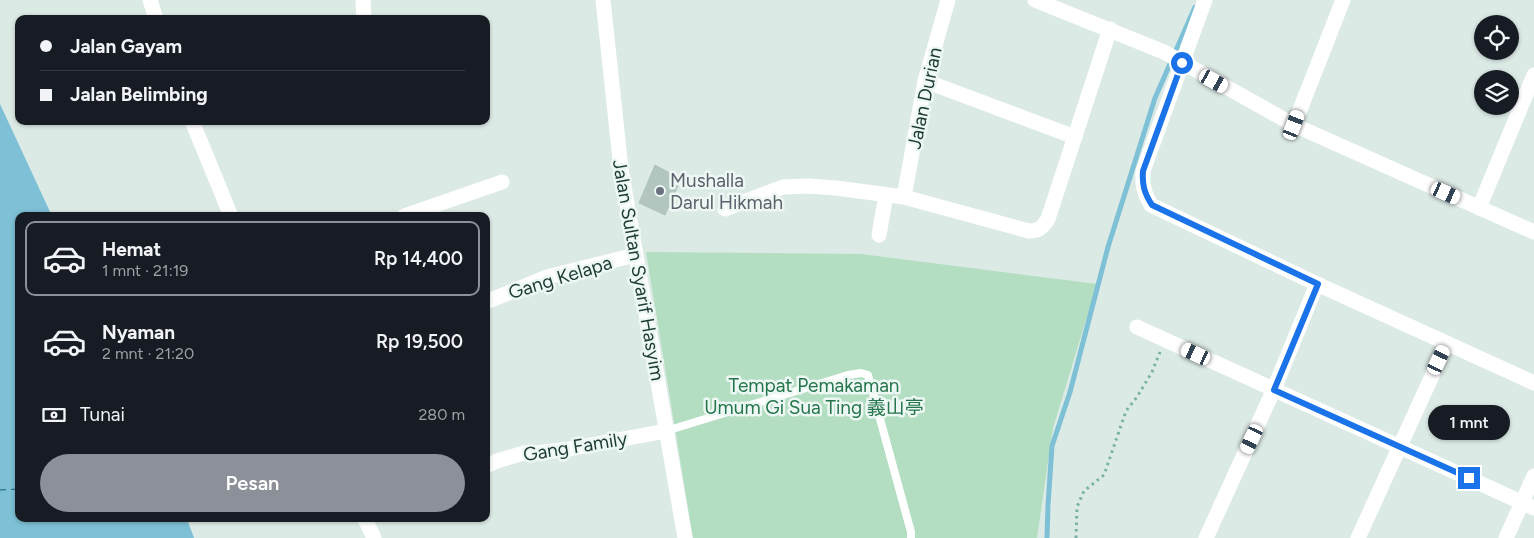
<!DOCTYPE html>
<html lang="id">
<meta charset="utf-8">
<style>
body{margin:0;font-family:Figtree,"Noto Sans SC",sans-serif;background:#242831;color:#f1f3f6;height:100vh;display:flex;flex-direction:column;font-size:19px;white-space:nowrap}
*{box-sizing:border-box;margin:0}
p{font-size:16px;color:#9ea1a6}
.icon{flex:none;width:28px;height:28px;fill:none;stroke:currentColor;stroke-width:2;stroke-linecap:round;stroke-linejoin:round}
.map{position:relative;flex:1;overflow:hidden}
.panel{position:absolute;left:15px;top:212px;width:475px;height:310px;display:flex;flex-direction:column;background:#171b24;border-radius:10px;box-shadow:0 1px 4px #0004}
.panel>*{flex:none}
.hud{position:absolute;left:15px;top:15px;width:475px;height:110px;border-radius:10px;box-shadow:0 1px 4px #0004;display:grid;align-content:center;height:110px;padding:0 25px;background:#171b24}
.controls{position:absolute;left:1474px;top:15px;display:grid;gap:10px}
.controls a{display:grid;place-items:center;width:45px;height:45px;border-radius:50%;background:#171b24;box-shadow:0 1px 4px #0004;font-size:25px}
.end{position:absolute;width:22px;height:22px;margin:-11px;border:6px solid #1a73e8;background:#fff;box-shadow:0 0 0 2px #fff}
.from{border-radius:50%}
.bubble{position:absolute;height:35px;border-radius:18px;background:#171b24;box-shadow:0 1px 4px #0004;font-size:16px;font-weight:600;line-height:35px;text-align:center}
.car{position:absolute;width:15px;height:30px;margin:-15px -8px;border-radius:6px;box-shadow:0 0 4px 1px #0007;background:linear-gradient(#fff 24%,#345 0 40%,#fff 0 76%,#345 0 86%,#fff 0)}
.hud b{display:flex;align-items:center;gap:18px;height:48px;font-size:19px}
.hud b+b{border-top:1px solid #363941}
.hud i{width:12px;height:12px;background:#f1f3f6}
ul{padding:9px 0 0;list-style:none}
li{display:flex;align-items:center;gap:15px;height:75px;margin:0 10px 8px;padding:0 15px;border:2px solid transparent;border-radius:10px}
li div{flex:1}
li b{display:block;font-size:19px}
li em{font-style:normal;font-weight:600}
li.on{border-color:#8c9099}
li>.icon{width:45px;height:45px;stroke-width:1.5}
.pay{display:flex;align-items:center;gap:12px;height:55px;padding:0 25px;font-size:19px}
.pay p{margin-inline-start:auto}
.primary-button{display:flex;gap:10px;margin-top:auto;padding:10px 25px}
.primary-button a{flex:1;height:58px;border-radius:30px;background:#8c9099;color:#fff;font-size:20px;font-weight:600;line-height:58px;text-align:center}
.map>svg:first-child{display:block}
.green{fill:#b3dec2}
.water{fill:#7ec0d6}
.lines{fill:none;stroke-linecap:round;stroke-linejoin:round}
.stream{stroke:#7ec0d6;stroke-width:5}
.ferry{stroke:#13607b;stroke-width:1;stroke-dasharray:6 5;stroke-linecap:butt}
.building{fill:#b2c5bf;stroke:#afc4bd}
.path{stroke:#7ab1a5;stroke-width:3;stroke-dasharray:2.5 4;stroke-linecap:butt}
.service{stroke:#fff;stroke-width:8}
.minor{stroke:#fff;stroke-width:15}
.tertiary{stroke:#fff;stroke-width:15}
.route{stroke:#1a73e8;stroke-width:6}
.worship-dot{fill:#6b7280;stroke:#edf7f3;stroke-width:2}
.labels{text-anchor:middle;stroke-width:5;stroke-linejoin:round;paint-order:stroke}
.street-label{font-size:19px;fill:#1d3b35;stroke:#edf7f3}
.worship-label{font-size:19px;fill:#5b616d;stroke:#edf7f3;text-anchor:start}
.park-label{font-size:19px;fill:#24754b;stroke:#edf7f3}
</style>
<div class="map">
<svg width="1534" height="538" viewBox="0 0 1534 538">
<rect width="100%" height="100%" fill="#dceae5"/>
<path class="green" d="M646,252l215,2 236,30 -44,144 -16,110h-344z"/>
<path class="water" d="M0,104l52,112h-33v303h168l7,19h-194z"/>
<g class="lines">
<path class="stream" d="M1047,538l1,-33 4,-59 18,-54 38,-145 47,-149 40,-91"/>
<path class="ferry" d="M0,490l19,-1"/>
</g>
<path class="building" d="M655,165l26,14 -16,36 -26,-12z"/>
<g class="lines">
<path class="path" d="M1076,538l1,-31 7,-16 20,-16 22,-64 11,-14 15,-25 8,-20"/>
<path class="service" d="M666,431l182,-56 13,-2 7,2 43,157v6"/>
<g class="minor">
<path d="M363,0l1,19"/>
<path d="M1035,0l129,52 130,73 240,107"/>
<path d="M1205,0l-62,171c-1,13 1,22 8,34l166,79 217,99"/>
<path d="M925,81l150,56"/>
<path d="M1294,125l49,-125"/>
<path d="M904,197l21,-116 23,-81"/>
<path d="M1479,208l55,-133"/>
<path d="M725,209l58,-22 25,-1 28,2 68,9 125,34c10,0 14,-4 19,-12l62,-190"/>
<path d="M404,216l98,-34"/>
<path d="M879,235l7,-40"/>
<path d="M486,302l61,-25 88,-22"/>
<path d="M1137,327l397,181"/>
<path d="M486,466l11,-5 27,-8h13l32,-4 97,-18"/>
<path d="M1206,538l68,-149 43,-105"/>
<path d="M1358,538l89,-195"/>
<path d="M1506,538l28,-62"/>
</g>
<g class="tertiary">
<path d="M150,0l6,19"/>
<path d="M603,0l18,169 64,369"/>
<path d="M192,121l39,95"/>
<path d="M365,519l9,19"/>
</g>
</g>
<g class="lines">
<path class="route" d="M1182,63l-39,108c-1,13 1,22 9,34l166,79 -44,106 195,88"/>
</g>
<circle class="worship-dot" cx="660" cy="191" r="5"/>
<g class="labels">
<g class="street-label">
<text transform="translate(924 98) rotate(-78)" y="7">Jalan Durian</text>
<text transform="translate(639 270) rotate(80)" y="7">Jalan Sultan Syarif Hasyim</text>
<text transform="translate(560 277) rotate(-17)" y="7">Gang Kelapa</text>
<text transform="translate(575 446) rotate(-9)" y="7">Gang Family</text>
</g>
<g class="worship-label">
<text x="670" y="187">Mushalla<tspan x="670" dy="22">Darul Hikmah</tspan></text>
</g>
<g class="park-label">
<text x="814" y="392">Tempat Pemakaman<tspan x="814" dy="22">Umum Gi Sua Ting 義山亭</tspan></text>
</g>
</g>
</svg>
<div class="controls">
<a><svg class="icon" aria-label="locate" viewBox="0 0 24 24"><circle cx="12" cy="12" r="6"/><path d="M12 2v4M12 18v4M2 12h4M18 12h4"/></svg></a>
<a><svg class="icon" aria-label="layers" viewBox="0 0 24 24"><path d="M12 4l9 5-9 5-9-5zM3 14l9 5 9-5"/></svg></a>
</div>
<i class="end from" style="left:1182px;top:63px"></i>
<i class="end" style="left:1469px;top:478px"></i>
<div class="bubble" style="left:1428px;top:405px;width:82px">1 mnt</div>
<i class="car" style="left:1214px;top:81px;rotate:119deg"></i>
<i class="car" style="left:1294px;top:125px;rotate:21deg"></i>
<i class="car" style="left:1446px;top:193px;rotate:114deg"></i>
<i class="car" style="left:1196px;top:354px;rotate:295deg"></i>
<i class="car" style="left:1439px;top:360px;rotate:25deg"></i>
<i class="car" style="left:1252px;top:439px;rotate:205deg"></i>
<div class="hud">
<b><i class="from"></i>Jalan Gayam</b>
<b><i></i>Jalan Belimbing</b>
</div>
<section class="panel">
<ul>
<li class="on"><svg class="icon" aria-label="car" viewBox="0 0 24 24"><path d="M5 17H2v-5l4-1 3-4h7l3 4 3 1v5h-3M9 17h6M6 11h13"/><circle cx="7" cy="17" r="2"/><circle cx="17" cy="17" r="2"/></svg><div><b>Hemat</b><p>1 mnt · 21:19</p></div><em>Rp 14,400</em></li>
<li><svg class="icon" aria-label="car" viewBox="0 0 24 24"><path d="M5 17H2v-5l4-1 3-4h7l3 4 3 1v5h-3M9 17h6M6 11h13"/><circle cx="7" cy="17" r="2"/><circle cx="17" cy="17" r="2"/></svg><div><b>Nyaman</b><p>2 mnt · 21:20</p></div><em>Rp 19,500</em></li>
</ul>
<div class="pay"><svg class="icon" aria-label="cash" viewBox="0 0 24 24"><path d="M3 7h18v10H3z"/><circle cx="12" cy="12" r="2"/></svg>Tunai<p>280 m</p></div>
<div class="primary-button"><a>Pesan</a></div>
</section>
</div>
